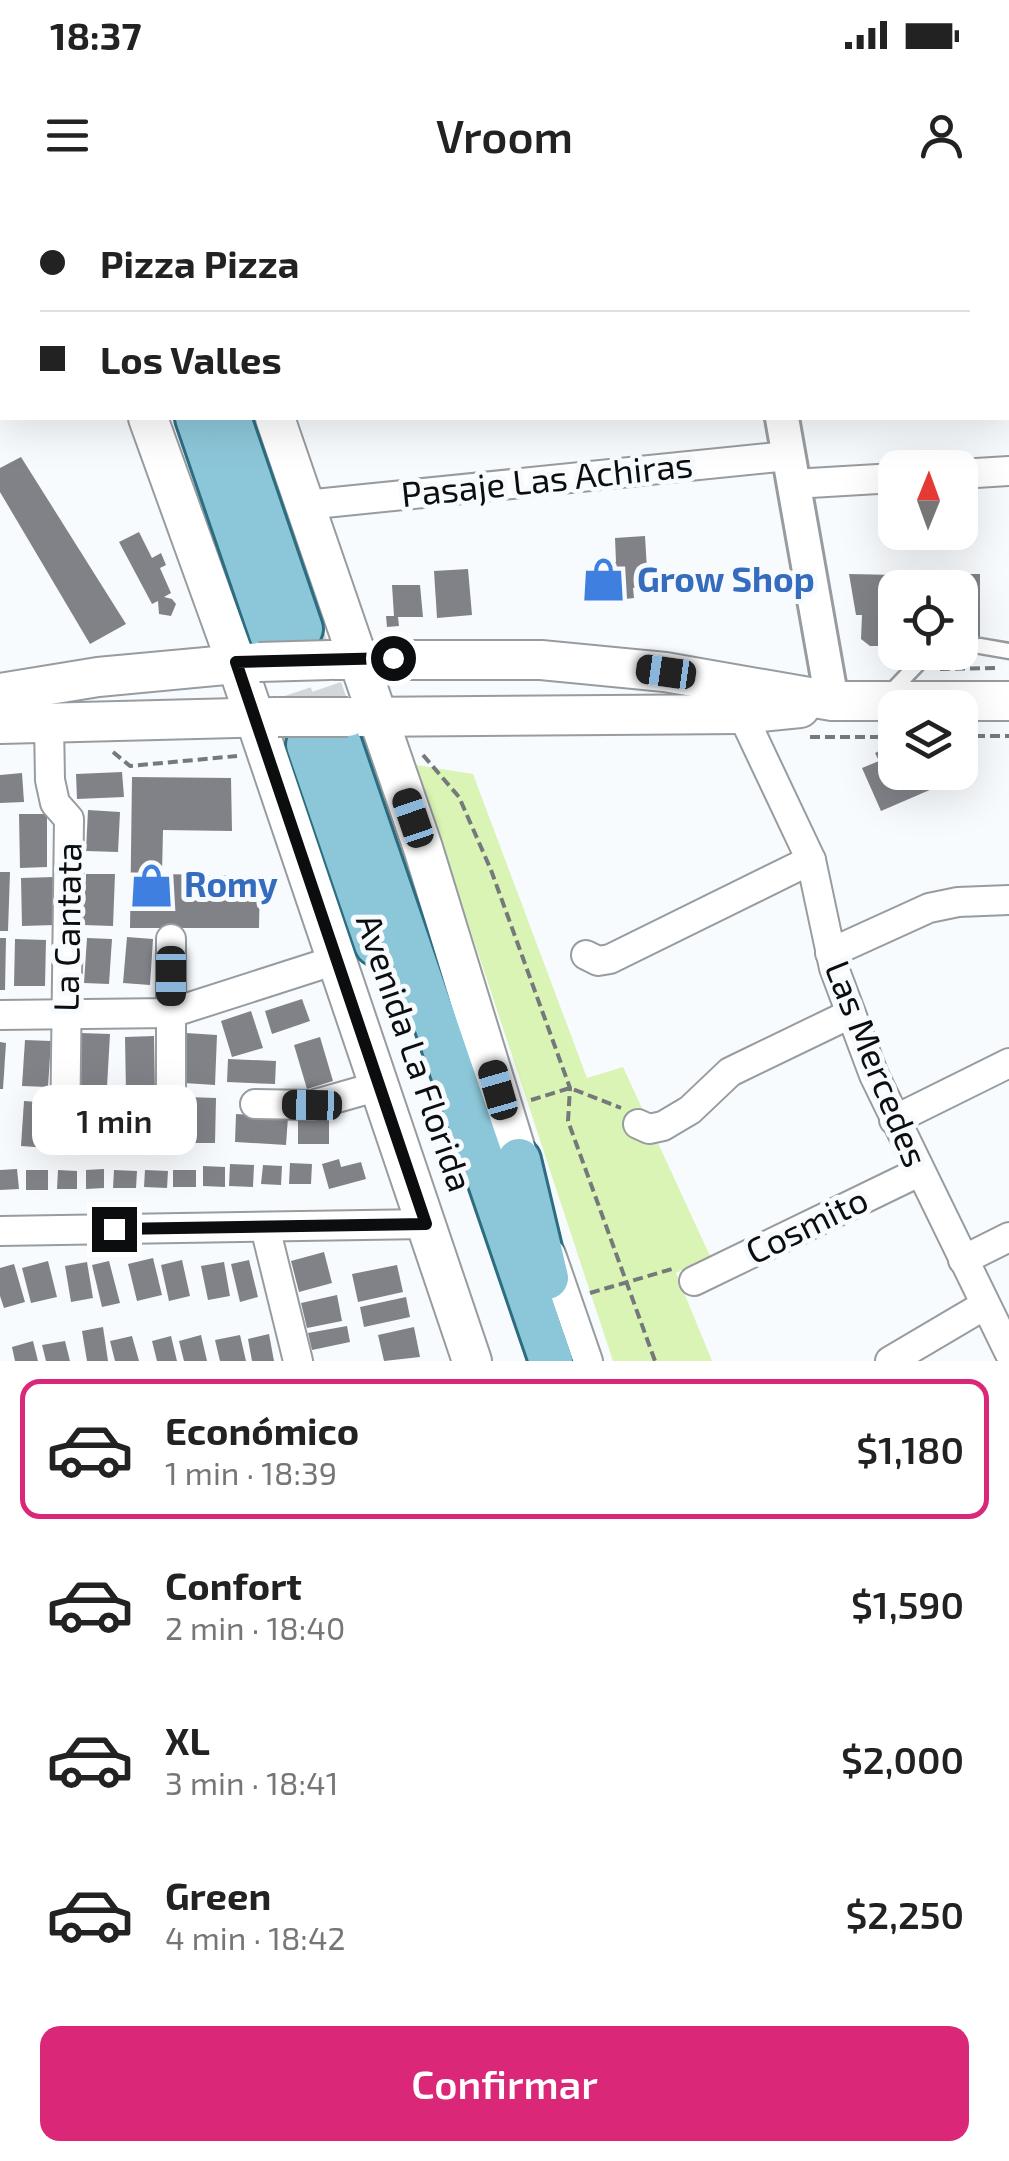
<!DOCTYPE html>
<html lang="es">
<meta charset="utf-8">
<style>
body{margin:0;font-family:"Exo 2",sans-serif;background:#f2f2f2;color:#222;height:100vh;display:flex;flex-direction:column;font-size:38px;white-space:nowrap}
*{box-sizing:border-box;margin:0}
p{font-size:32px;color:#767676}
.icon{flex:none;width:55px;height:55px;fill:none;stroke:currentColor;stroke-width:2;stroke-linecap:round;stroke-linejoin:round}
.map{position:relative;height:1161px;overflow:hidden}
.details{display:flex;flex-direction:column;background:#fff;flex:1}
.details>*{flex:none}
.guide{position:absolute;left:0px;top:0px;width:1010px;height:220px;box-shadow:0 10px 40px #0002;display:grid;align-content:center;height:220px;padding:0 40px;background:#fff}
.needle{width:65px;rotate:1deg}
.buttons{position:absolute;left:878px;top:250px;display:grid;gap:20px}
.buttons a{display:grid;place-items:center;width:100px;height:100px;border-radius:20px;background:#fff;box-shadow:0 10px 40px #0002;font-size:50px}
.end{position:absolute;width:45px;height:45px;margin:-22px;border:12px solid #0b0d0e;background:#fff;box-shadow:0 0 0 5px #fff}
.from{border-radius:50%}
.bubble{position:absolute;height:70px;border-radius:20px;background:#fff;box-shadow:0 10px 40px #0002;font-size:32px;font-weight:600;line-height:70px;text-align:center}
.car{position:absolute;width:30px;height:60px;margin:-30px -15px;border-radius:12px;box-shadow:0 0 8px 2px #0007;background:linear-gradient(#222 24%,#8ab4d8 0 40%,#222 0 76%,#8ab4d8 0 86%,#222 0)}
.guide b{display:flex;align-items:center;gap:35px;height:95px;font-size:38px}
.guide b+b{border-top:2px solid #e0e0e0}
.guide i{width:25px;height:25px;background:#222}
ul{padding:18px 0 0;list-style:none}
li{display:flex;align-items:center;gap:30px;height:140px;margin:0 20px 15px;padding:0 20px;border:5px solid transparent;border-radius:20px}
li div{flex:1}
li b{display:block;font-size:38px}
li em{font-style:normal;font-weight:600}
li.current{border-color:#db2777}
li>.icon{width:90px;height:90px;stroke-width:1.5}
.primary-button{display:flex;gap:20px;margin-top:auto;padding:20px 40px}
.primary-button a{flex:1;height:115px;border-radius:20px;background:#db2777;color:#fff;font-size:40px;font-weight:600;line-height:115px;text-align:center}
.status{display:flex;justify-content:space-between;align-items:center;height:70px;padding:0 50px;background:#fff;direction:ltr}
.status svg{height:28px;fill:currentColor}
header{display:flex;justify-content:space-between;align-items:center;height:130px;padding:0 40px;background:#fff;font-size:45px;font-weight:600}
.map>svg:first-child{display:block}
.green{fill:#d9f4b4}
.building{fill:#818287}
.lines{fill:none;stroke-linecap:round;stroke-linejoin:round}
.primary-tunnel{stroke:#d4d7da;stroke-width:42;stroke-dasharray:42 21;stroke-linecap:butt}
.service-casing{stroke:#979ca0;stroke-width:19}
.minor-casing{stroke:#979ca0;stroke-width:32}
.tertiary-casing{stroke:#979ca0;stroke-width:38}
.secondary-casing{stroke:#979ca0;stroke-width:42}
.primary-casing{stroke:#2d6d81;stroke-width:48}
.path{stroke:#76797b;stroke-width:4;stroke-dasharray:10 5;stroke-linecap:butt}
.service{stroke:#fff;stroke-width:14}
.minor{stroke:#fff;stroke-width:28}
.tertiary{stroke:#fff;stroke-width:32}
.secondary{stroke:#fff;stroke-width:38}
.primary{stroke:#8cc7d9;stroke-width:42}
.secondary-bridge-casing{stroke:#979ca0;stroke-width:42;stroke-linecap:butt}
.secondary-bridge{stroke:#fff;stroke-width:38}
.route{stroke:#0b0d0e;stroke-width:12}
.labels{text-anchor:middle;stroke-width:10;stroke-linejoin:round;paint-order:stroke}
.street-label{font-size:35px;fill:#0b0d0e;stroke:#f7fbfe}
.shop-label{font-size:35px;font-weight:bold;fill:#366cbe;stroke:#f7fbfe;text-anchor:start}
</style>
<div class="status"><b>18:37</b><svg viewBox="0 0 49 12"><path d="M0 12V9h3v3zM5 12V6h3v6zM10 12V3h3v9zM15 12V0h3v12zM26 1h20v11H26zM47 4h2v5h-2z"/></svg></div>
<header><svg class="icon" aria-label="menu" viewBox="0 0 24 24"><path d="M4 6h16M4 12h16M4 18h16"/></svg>Vroom<svg class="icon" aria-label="person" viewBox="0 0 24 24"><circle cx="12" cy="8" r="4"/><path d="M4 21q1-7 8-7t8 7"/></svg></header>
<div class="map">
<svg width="1009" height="1161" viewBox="0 0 1009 1161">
<rect width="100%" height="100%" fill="#f7fbfe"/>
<path class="green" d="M416,565l57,9 114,304 36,-11 87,189 -34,17 36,88h-99z"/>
<g class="building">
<path d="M21,257l105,167 -36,20 -90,-152v-24z"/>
<path d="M139,332l13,26 9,-5 5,12 -6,3 11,25 -7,4 8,2 4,5 -5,12 -12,-2 -1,-13 -6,3 -33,-62z"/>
<path d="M645,336l3,50 -15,2 1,10 -17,2 -4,-38h3l-1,-24z"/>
<path d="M468,369l4,46 -35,3 -3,-47z"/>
<path d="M611,370l3,19 -17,2 -2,-19z"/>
<path d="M849,374l48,1 -5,71h-22l-9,-7 1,-24h-6z"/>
<path d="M945,374h35v74h-20v-60h-15z"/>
<path d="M392,385h28l3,32h-25l1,9 -12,1 -1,-11h8z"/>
<path d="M883,549l3,7 9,-4v20h29l8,17 -51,22 -19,-43 17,-7 -4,-8z"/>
<path d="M122,572l2,25 -47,2 -1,-25z"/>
<path d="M22,573l2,29 -24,1v-28z"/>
<path d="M132,577l99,1 1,53 -69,-1 -1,44 98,2 -1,52h-129z"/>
<path d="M88,610l32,2 -2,40 -32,-1z"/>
<path d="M19,614h28v53l-27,1z"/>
<path d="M0,672h10l-2,59h-8z"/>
<path d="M86,674h29l-2,52 -30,-1z"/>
<path d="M54,677l1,48 -33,1 -1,-48z"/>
<path d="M127,737l26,2 -3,46 -27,-2z"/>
<path d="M0,738h6l-1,52h-5z"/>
<path d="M87,738l25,1 -3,45 -25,-1z"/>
<path d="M15,739l31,1 -1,46h-31z"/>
<path d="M302,799l8,22 -38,13 -7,-23z"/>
<path d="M251,811l12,37 -31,9 -11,-36z"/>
<path d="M81,833l29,1 -3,53 -28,-1z"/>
<path d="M186,833l31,2 -2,50 -31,-2z"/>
<path d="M154,836l1,57 -29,1 -1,-57z"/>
<path d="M320,837l13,44 -26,8 -13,-44z"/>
<path d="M25,840l26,1 -3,46 -26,-1z"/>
<path d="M0,842l6,1 -3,46h-3z"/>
<path d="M228,859l48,2 -1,23 -48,-2z"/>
<path d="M187,897l29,1 -1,45h-28z"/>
<path d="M24,901l29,2 -4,45 -28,-2z"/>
<path d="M81,901l31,1 -3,49 -31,-2z"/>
<path d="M127,906l27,1v38h-27z"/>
<path d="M236,914l52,3 -2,28 -51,-3z"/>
<path d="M298,918l31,1v25h-31z"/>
<path d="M339,959l2,8 20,-5 5,17 -37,10 -7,-25z"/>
<path d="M290,963l22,1 -1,20h-22z"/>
<path d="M230,964l24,1 -1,22 -24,-1z"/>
<path d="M263,965l19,1 -1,19 -20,-1z"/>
<path d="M203,966l22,1v20l-22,-1z"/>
<path d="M17,969l2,20 -19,1v-20z"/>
<path d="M104,969v19l-18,1v-19z"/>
<rect x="26" y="970" width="22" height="20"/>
<path d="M58,970l19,1v18h-20z"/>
<path d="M114,970l23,1 -1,17h-23z"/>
<path d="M145,970l23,1 -1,17 -23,-1z"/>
<rect x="173" y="970" width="23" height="17"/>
<path d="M324,1052l8,31 -33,9 -8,-31z"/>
<path d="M153,1058l9,37 -25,6 -9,-37z"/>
<path d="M182,1060l8,36 -21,5 -8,-36z"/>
<path d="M249,1060l9,37 -18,5 -9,-38z"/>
<path d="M48,1061l9,36 -26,6 -9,-35z"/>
<path d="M109,1061l11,42 -18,4 -10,-42z"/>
<path d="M87,1062l6,36 -22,4 -6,-36z"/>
<path d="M224,1062l6,34 -22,4 -7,-34z"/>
<path d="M14,1064l11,38 -21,6 -4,-12v-28z"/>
<path d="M397,1065l6,27 -45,10 -6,-28z"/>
<path d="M337,1095l5,26 -35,7 -6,-25z"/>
<path d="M406,1097l4,20 -46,10 -4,-20z"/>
<path d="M347,1126l3,16 -38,8 -4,-17z"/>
<path d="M103,1127l5,34h-21l-5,-30z"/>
<path d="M414,1127l6,30 -36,4 -6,-26z"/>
<path d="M269,1134l5,27h-22l-4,-22z"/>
<path d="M201,1135l6,26h-23l-5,-20z"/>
<path d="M240,1135l6,26h-26l-5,-21z"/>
<path d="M132,1136l7,25h-24l-5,-20z"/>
<path d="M171,1136l6,25h-20l-5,-20z"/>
<path d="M33,1141l5,20h-23l-3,-14z"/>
<path d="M65,1141l5,20h-24l-4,-16z"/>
</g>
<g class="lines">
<g class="primary-tunnel">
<path d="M301,429l39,115"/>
<path d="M271,434l37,111"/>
</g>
<defs>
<g id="service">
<path d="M980,446l29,5"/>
<path d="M888,495l41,-43"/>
</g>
<g id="minor">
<path d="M807,0l155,2"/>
<path d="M329,2l24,-2"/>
<path d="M1008,3h1"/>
<path d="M1008,133h1"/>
<path d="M960,274l49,-3"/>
<path d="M793,284l102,-6"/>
<path d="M305,305l483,-49"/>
<path d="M742,514l69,146 23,108 40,107 135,277"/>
<path d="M49,523l1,57 5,23 14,16 -4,319"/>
<path d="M830,753l99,-45 29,-6 51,-2"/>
<path d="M586,755l12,6 12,-2 201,-99"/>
<path d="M0,815l171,-2 165,-53"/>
<path d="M255,904l57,1 67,-19"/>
<path d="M171,917v-178"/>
<path d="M894,920l115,-57"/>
<path d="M638,924l11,5 14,-3 27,-16 40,-38 120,-58"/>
<path d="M265,1027l33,134"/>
<path d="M0,1031l426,-7"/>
<path d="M551,1054l37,107"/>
<path d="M963,1060l46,-23"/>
<path d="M694,1081l225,-109"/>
<path d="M890,1161l95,-56"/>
</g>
<g id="tertiary">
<path d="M743,0l1,2"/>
<path d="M782,218l50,283"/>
</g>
<g id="secondary">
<path d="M39,0l1,2"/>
<path d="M189,0l1,2"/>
<path d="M148,218l88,244 236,699"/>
<path d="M275,218l148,430 96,312"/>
<path d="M335,460h206l124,12 167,29h177"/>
<path d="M0,493l98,-16 161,-15"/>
<path d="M355,517l387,-3 58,-6"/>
<path d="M0,524l275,-7"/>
</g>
<g id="primary">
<path d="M107,0l1,2"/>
<path d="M141,0l1,2"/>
<path d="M197,218l74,216"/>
<path d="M229,218l72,211"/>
<path d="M340,544l211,617"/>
<path d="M308,545l68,199"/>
<path d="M519,960l28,118"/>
</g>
</defs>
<use href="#service" class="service-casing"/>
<use href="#minor" class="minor-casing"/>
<use href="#tertiary" class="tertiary-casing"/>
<use href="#secondary" class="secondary-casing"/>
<use href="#primary" class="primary-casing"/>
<g class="path">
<path d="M396,0v2"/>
<path d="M522,0v2"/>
<path d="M940,469l56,-1"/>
<path d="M960,536h49"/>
<path d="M810,537h85"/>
<path d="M113,552l17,14 107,-10"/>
<path d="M423,555l36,42 32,73 79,218 -2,33 87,240"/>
<path d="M531,900l39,-12 51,20"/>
<path d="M590,1093l82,-24"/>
</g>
<use href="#service" class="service"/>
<use href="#minor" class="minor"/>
<use href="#tertiary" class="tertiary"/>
<use href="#secondary" class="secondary"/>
<use href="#primary" class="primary"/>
<defs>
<g id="secondary-bridge">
<path d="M259,462l71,-2"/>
<path d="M278,517h70"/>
</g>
</defs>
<use href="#secondary-bridge" class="secondary-bridge-casing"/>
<use href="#secondary-bridge" class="secondary-bridge"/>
</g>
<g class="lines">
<path class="route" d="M114,1029l312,-5 -190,-562 157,-4"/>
</g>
<defs>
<symbol id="shop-bare" viewBox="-9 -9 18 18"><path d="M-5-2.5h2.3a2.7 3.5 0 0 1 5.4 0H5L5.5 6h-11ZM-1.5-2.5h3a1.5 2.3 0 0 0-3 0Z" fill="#3f7fe0" stroke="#f7fbfe" stroke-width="2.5" paint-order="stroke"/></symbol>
</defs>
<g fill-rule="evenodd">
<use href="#shop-bare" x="572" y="348" width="63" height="63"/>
<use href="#shop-bare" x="120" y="654" width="63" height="63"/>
</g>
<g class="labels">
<g class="street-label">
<text transform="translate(547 280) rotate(-6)" y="12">Pasaje Las Achiras</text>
<text transform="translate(68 727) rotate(-89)" y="12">La Cantata</text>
<text transform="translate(414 853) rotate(71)" y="12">Avenida La Florida</text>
<text transform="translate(876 864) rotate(68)" y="12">Las Mercedes</text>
<text transform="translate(807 1026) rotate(-26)" y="12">Cosmito</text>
</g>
<g class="shop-label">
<text x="637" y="392">Grow Shop</text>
<text x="184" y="697">Romy</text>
</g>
</g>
</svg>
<div class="buttons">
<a><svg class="needle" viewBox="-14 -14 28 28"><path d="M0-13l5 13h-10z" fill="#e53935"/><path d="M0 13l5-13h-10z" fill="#767676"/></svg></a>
<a><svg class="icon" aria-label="locate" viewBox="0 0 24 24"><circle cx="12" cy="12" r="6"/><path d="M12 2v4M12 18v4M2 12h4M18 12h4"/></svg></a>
<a><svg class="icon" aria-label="layers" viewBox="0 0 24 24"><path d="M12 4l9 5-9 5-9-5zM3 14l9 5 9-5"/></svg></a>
</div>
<i class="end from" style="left:393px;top:458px"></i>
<i class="end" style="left:114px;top:1029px"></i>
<div class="bubble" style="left:32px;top:885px;width:165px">1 min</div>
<i class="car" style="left:666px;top:472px;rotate:278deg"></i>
<i class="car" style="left:413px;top:618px;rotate:341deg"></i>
<i class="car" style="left:171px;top:776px;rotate:180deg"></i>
<i class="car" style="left:498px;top:890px;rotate:344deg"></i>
<i class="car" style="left:312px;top:905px;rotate:271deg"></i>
<div class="guide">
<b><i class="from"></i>Pizza Pizza</b>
<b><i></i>Los Valles</b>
</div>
</div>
<section class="details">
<ul>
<li class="current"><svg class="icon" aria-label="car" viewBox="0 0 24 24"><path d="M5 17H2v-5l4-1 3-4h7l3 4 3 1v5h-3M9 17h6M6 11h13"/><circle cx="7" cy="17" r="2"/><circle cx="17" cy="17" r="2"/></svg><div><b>Económico</b><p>1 min · 18:39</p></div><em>$1,180</em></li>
<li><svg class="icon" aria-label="car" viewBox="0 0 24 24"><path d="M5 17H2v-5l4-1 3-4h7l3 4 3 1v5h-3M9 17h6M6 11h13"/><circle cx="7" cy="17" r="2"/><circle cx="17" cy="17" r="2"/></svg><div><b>Confort</b><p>2 min · 18:40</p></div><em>$1,590</em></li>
<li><svg class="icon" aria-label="car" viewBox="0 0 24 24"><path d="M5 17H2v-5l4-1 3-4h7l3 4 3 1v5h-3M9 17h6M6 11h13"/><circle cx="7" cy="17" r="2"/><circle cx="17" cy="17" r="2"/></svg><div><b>XL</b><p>3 min · 18:41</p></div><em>$2,000</em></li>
<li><svg class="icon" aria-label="car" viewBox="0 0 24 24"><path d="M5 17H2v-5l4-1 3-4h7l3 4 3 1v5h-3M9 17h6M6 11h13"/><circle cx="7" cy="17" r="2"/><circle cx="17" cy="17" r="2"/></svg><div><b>Green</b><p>4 min · 18:42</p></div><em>$2,250</em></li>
</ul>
<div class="primary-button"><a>Confirmar</a></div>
</section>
